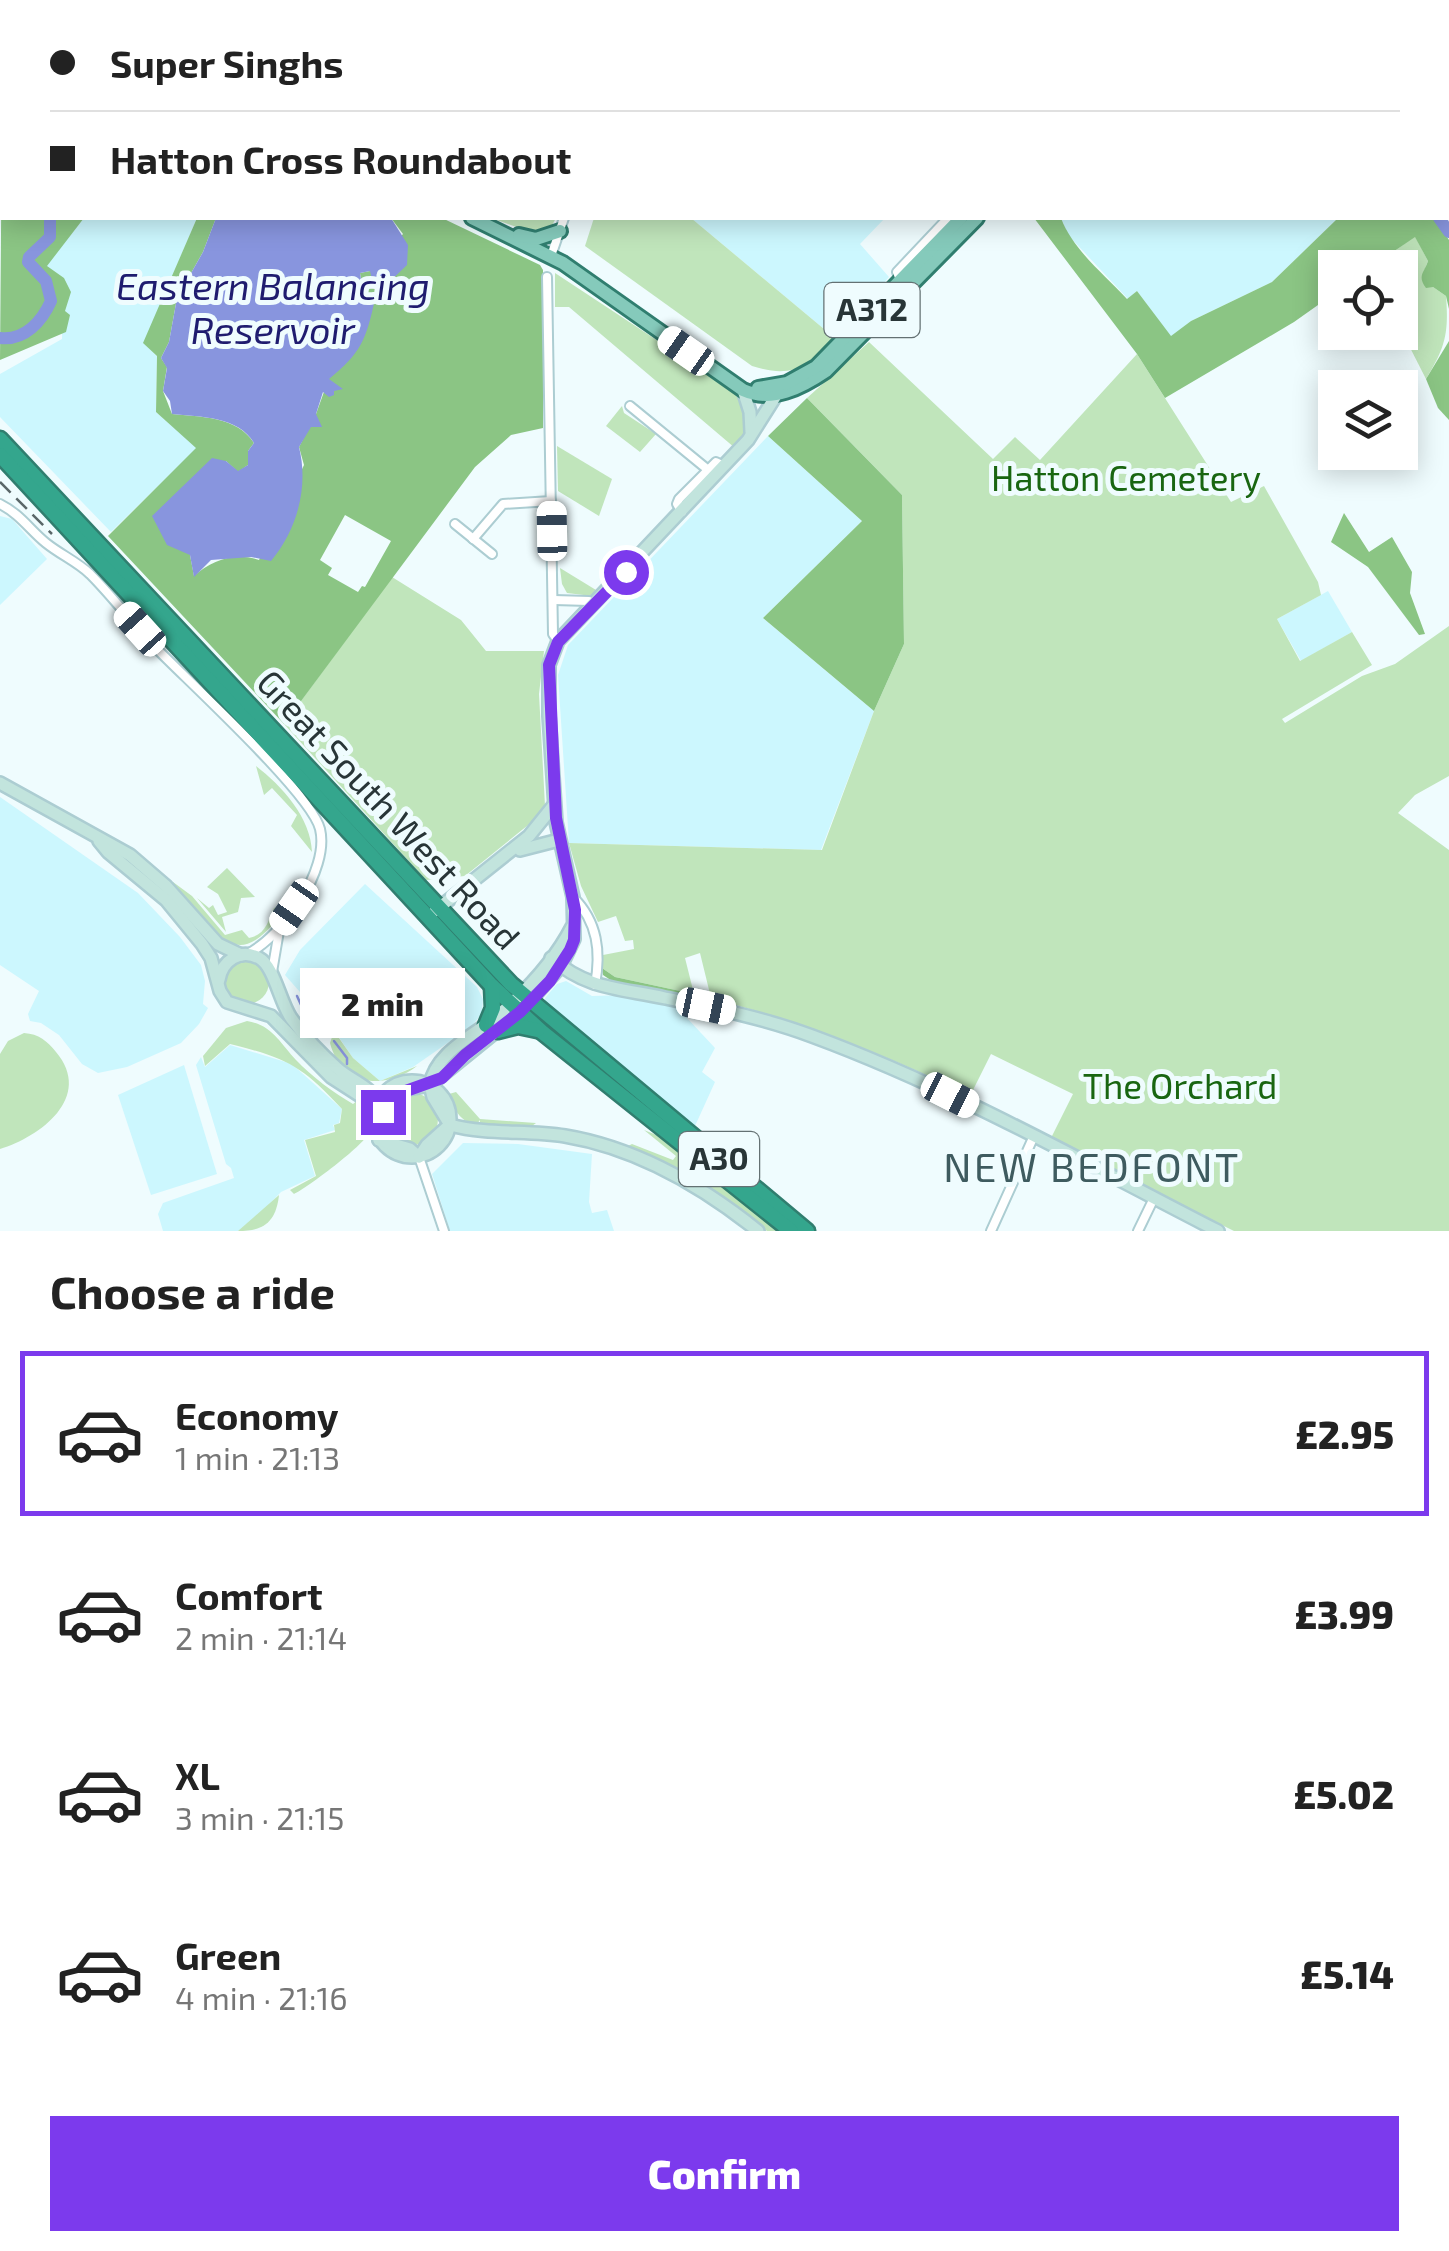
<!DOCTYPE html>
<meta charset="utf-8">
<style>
body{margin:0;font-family:"Exo 2",sans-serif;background:#f2f2f2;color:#222;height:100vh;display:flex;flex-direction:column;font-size:38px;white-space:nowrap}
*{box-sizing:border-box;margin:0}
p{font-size:32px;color:#767676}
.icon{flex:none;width:55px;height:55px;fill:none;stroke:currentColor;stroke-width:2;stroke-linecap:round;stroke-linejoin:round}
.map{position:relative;height:1231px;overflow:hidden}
.sheet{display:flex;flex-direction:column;background:#fff;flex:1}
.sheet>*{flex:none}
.guide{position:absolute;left:0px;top:0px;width:1450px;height:220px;box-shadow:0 5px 25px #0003;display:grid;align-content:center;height:220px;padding:0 50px;background:#fff}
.buttons{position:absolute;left:1318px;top:250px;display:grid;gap:20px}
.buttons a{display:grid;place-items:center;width:100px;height:100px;border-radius:0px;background:#fff;box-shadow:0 5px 25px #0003;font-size:50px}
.end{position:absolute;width:45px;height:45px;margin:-22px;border:12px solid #7c3aed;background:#fff;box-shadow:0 0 0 5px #fff}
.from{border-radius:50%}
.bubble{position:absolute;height:70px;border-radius:0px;background:#fff;box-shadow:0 5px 25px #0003;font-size:32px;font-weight:800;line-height:70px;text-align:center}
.car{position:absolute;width:30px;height:60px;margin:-30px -15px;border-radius:12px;box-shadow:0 0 8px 2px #0007;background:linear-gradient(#fff 24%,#345 0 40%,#fff 0 76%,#345 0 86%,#fff 0)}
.guide b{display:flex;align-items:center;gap:35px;height:95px;font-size:38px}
.guide b+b{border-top:2px solid #e0e0e0}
.guide i{width:25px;height:25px;background:#222}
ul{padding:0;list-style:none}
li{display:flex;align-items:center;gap:30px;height:165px;margin:0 20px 15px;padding:0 30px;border:5px solid transparent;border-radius:0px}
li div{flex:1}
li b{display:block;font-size:38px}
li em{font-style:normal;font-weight:800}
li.on{border-color:#7c3aed}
li>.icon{width:90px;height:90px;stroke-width:1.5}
h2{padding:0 50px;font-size:45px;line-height:120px}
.primary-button{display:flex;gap:20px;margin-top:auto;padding:20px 50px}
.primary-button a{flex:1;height:115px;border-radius:0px;background:#7c3aed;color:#fff;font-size:40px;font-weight:800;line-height:115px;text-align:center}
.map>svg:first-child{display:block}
.built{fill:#ccf7fe}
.green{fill:#c0e5bb}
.forest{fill:#8bc584;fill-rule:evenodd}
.water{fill:#8895de}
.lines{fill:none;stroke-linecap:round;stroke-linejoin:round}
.stream{stroke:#8895de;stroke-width:2.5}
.river{stroke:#8895de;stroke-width:12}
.street-casing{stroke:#accdd2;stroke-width:12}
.secondary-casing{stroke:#accdd2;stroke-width:16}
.primary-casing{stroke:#307e6f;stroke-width:18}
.highway-casing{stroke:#307e6f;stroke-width:19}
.street{stroke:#fff;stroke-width:8}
.secondary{stroke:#c2e4dd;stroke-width:11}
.primary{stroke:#85cabb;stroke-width:12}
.highway{stroke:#34a68d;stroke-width:14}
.rail{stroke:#5a6769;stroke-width:2.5;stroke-dasharray:15 8;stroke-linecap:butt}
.route{stroke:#7c3aed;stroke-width:12}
.labels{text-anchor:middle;stroke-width:10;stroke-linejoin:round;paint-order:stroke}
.shield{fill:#effcfe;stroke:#647173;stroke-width:2.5}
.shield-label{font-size:32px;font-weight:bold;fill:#283537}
.park-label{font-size:35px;fill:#196611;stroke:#effcfe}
.street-label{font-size:35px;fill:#283537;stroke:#effcfe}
.water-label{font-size:38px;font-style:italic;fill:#1f1c6f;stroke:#effcfe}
.quarter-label{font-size:40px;letter-spacing:2.5px;fill:#3e5b5f;stroke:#effcfe}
</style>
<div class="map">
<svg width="1449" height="1231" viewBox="0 0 1449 1231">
<rect width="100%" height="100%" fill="#effcfe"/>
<g class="built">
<path d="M579,0h517l-520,2z"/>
<path d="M84,218h113l-53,125 13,13 -1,56 41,36 -86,84 -111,-115v-43l62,-35 1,-61 -17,-12z"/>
<path d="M691,218h194l-25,26 29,33 -53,62z"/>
<path d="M1061,218h277l-66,64 -81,39 -20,16 -34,-46 -9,8 -60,-64z"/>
<path d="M768,436l94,85 -99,97 111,93 -53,139 -252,-7 -11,-168 10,-30z"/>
<path d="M0,516l12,3 35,40 -47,46z"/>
<path d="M1328,591l24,41 -51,29 -24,-42z"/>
<path d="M0,797l138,96 42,44 21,28 4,16 -2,23 5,4 -9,16 -18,19 -54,24 -29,6 -16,-9 -23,-29 -18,-12 -11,-2 -2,-7 11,-23 -39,-26z"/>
<path d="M365,884l112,103 6,12 -1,14 -10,13 -59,41 -33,14 -27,-23 -17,-25 -51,-58 15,-25z"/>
<path d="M566,981l26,15 34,-1 64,13 -3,10 28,30 -13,24 13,10 -20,44 -150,-124v-4l12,-14z"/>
<path d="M230,1045l62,19 50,45 -3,14 -6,2 2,5 -31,10 11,36 -34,16 -30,31 -13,8h-75l-5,-17 5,-11 71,-25 -3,-10 -5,-4 -30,-99 5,-8 4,10z"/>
<path d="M184,1065l33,109 -66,21 -33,-100z"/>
<path d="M463,1143l55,1 74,10 -3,48 3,11 15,-3 7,21h-164l-18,-57z"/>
</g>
<g class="green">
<path d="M556,218l-6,11 -20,3 -36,-13z"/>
<path d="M594,218h97l145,121c-29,28 -44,40 -84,27l-167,-120z"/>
<path d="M1415,236l13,25 -4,10 9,16 13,9c3,38 -1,52 -20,83l-26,-51v-60l-22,-1 -1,-3z"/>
<path d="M555,273l182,120c13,19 14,38 -2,55l-166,-141h-14z"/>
<path d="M869,342l124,117 22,-22 25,23 97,-106 94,148 33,-16 54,96 3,13 -44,24 23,42 52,-29 20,33 -90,54 3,4 77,-47 33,-12 54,-38v150l-34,19 -17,18 51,37v381h-215l-184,-91 23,-46 -82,-40 -21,42c-83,-42 -170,-74 -259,-98l-11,-45 -15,5 9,36 -79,-17 -13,-9 1,-13 31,-6 -1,-9 -8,1 -9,-25 -18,6 -17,-36 -12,-43 253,7 52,-139 30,-67 -2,-149 -95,-97z"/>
<path d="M622,406l2,7 32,21 -16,18 -34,-26z"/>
<path d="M557,446l55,33 -13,37 -41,-25z"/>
<path d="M560,568l36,22 -4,6 -25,-3 -5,-9z"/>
<path d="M392,577l69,43 25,31h58l-5,43 6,112 -2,7 -78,63 -39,4 -142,-156z"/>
<path d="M256,766c26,20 55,52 56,86l-21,-26 6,-11 -25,-27 -8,7z"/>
<path d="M227,868l28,29 -14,1 -3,14 -16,5 4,15 -29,-34 12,10 4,-3 5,10 9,-3 -9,-18 -11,-7z"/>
<path d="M173,882l19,14 33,39 17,-5 7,8c16,-3 19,-16 25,-30l6,-2 1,8c-51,69 -67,6 -110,-29z"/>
<circle cx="247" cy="982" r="22"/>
<path d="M247,1021c25,4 33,22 49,39 15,16 38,33 57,44l5,-4 11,11c1,7 2,16 -1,23 -4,11 -61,54 -74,60l-4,-4 26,-14 -11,-36 30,-8 -1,-7 6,-2 2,-14c-40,-43 -55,-51 -112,-65l-25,22 -2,-10 23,-28z"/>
<path d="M334,1031l19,27 27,23 37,-15c-32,25 -76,20 -87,-23z"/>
<path d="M24,1033c15,1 23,8 32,19 38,45 -16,85 -56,97v-95l8,-13z"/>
<path d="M456,1092l24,27 56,4 -4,3 -52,-1v-5l-3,4c-15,1 -25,-17 -28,-30z"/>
<circle cx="412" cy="1119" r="26"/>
<path d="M644,1130l20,8 116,93h-13l-74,-55 -65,-30 4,-2 41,16 3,-4z"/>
<path d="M279,1195c-3,27 -15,36 -41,36z"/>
</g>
<g class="forest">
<path d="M2,108v110h82l-37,48 17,12 7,14 -6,19 5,4 -4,17 -66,28z"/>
<path d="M197,218h19l-13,34 -26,46 -8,44 -8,16 6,9 -4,24 9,23c28,3 65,2 82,29l-6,8v14l-10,7 -12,-11 -36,94 4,21c18,-16 41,-24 65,-16l45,-95 -5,-18 17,-33 46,-128 -2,-13 10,-2 33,-37 -12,-16h51l98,47 3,5v158l-32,7 -36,32 -191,257 -176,-188 88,-88 -40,-36 1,-56 -14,-13zM345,515l46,26 -26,46 -3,-1 -4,6 -30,-17 4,-7 -12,-8z"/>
<path d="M1034,218h27c12,32 43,56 66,81l10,-8 34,45 20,-15 81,-39 66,-64h96l15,22v69l-3,-13 -13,-9 -7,1c-9,-12 -2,-15 2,-27l-13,-24 -44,30 -36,1v25l-41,29 -129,76 -28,-44z"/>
<path d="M1449,341v79l-11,-12 -12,-29z"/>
<path d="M807,398l95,97 2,149 -30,67 -111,-93 99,-97 -94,-85z"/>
<path d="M1344,513l25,39 23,-15 20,35 -2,21 15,41 -6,1 -51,-68 -37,-25z"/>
<path d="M602,968l13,9 79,17 7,5 -89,-18 -9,-6z"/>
</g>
<g class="water">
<path d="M282,0h216l-218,2z"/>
<path d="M216,218h175l17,27 -1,20 -26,25 -8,-6 -3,-13 -10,2 2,13 13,13c-9,41 -14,54 -46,80l14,10 -9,2v4l-5,2 -6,-5 -7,22 6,13h-11l-12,20c10,40 -2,83 -28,114l-20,-4 -40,3 -17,17 -4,-22 -23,-10 -15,-29 60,-58 14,3 12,10 10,-6v-14l6,-8c-16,-27 -54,-26 -82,-29l-2,-13 -7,-10 4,-23 -6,-10 8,-16 8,-44 26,-46z"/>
</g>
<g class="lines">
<g class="stream">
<path d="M297,996l5,11"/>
<path d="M334,1041l13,17v6"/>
</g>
<g class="river">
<path d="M1270,0l2,2"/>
<path d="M131,2l3,-2"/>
<path d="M1439,218l10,14"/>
<path d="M0,338c25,3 42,-17 51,-37l-5,-20 -18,-19 1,-5 21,-20v-19"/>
</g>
<defs>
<g id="street">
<path d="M642,0l2,2"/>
<path d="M835,0l2,2"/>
<path d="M929,0l4,2"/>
<path d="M1053,0l3,2"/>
<path d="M787,2l3,-2"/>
<path d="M879,2l3,-2"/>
<path d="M948,2l4,-2"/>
<path d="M1448,122l1,-1"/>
<path d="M1448,155l1,3"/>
<path d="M551,256l13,-38"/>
<path d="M547,277l6,357 5,7"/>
<path d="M901,283l-4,-11 51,-54"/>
<path d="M630,406l77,63"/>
<path d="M0,504c20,10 30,26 46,39 15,12 30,18 44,31 23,23 43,50 66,74 32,33 155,145 164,181 10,41 -38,108 -73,125"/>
<path d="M682,512l-5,-8 2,-5 37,-37 8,4"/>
<path d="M455,524l37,30"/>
<path d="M473,539l30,-35 48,-3"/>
<path d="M554,600l35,1 5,3"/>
<path d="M573,897c25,25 28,55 22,88"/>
<path d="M272,972l7,-41"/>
<path d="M419,1157l25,74"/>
<path d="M991,1231l42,-93"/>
<path d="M1138,1231l16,-33"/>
</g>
<g id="secondary">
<path d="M743,390l7,22 1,20"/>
<path d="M0,783l130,72 36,31 52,58 23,11"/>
<path d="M99,841l9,11 58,48 36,44 9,14 9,33 7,11 44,14 60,61 34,22 13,2 25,-11 27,-5 90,-73 41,-46 13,-27 -1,-42 -17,-75 -7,-106v-51l9,-24 190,-201 29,-46"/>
<path d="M520,850l39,-10"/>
<path d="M435,911l94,-75 25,-31"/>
<path d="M551,958c37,32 69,30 114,40 49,10 99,20 147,38 141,52 273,127 406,195"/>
<path d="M219,980c3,-19 21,-32 40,-22 15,8 21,44 32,60 13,18 30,36 47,51 14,12 32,17 41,34 6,11 4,25 0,37"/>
<circle cx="412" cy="1119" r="38"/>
<path d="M430,1085c6,-34 46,-50 71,-72 27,-24 54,-53 71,-86"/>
<path d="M430,1085l3,12 17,28"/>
<path d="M450,1125c38,10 77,5 115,11 72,12 137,50 193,95"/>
<path d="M379,1140l31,9 9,8"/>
<path d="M419,1157l8,-12 19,-17"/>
</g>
<g id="primary">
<path d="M1392,0l1,2"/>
<path d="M1167,2l2,-2"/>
<path d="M1182,2l2,-2"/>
<path d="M1448,84l1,2"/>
<path d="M0,95h2"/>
<path d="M472,218l91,45 180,127c29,13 58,-2 83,-19l151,-153"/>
<path d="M519,235l17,4 24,-8"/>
<path d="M758,388l29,-5 29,-16 145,-149"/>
</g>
<g id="highway">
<path d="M0,439l511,545 296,247"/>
<path d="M0,455l492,531 50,46 249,199"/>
<path d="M486,1025l7,-17 -1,-22"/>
<path d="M498,1031l20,-5 19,4"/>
</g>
</defs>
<use href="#street" class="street-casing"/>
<use href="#secondary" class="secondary-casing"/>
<use href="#primary" class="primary-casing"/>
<use href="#highway" class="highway-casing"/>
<use href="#street" class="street"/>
<use href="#secondary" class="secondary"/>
<use href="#primary" class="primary"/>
<use href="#highway" class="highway"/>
<path class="rail" d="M0,482l52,52"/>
</g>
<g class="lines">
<path class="route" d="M383,1112l-5,-11 64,-23 23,-23 55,-43 30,-31 20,-31 4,-10 1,-30 -19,-92 -7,-153 9,-23 68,-70"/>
</g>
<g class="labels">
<g class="shield">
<rect x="824.5" y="283" width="95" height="54" rx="8"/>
<rect x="679" y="1132" width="80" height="54" rx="8"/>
</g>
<g class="shield-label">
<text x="872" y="321">A312</text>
<text x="719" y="1170">A30</text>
</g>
<g class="park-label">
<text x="1126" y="491">Hatton Cemetery</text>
<text x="1180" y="1099">The Orchard</text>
</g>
<g class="street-label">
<text transform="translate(388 810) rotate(47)" y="12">Great South West Road</text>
</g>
<g class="water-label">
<text x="273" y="300">Eastern Balancing<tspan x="273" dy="44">Reservoir</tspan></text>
</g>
<g class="quarter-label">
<text x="1092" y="1182">NEW BEDFONT</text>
</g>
</g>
</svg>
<div class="buttons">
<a><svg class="icon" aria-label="locate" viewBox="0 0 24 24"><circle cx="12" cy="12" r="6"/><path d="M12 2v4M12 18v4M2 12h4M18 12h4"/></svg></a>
<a><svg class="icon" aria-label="layers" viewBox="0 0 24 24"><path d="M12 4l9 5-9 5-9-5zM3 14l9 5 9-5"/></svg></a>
</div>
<i class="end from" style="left:626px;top:572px"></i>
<i class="end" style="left:383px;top:1112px"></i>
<div class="bubble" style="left:300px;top:968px;width:165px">2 min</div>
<i class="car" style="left:686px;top:351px;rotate:305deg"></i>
<i class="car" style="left:552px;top:531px;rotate:359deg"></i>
<i class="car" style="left:140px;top:629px;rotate:318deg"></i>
<i class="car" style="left:294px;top:907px;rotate:215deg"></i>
<i class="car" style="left:706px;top:1006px;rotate:102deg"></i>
<i class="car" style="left:950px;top:1095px;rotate:117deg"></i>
<div class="guide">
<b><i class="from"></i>Super Singhs</b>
<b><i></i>Hatton Cross Roundabout</b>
</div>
</div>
<section class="sheet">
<h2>Choose a ride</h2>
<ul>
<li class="on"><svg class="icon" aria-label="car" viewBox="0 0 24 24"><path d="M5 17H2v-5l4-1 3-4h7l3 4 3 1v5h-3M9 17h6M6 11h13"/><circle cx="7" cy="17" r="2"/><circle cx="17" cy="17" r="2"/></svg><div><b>Economy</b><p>1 min · 21:13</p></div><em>£2.95</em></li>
<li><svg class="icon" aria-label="car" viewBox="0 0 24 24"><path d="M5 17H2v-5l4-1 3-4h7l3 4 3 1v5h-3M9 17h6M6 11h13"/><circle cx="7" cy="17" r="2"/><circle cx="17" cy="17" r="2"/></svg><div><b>Comfort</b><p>2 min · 21:14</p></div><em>£3.99</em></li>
<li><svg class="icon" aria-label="car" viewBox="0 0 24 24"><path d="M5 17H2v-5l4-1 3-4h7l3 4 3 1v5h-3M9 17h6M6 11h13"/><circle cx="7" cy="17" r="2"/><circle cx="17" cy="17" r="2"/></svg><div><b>XL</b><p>3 min · 21:15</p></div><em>£5.02</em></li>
<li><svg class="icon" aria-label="car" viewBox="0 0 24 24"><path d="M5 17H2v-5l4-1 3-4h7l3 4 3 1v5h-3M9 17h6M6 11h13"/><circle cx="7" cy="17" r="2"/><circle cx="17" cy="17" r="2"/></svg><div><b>Green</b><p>4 min · 21:16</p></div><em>£5.14</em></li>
</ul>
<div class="primary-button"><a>Confirm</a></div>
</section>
